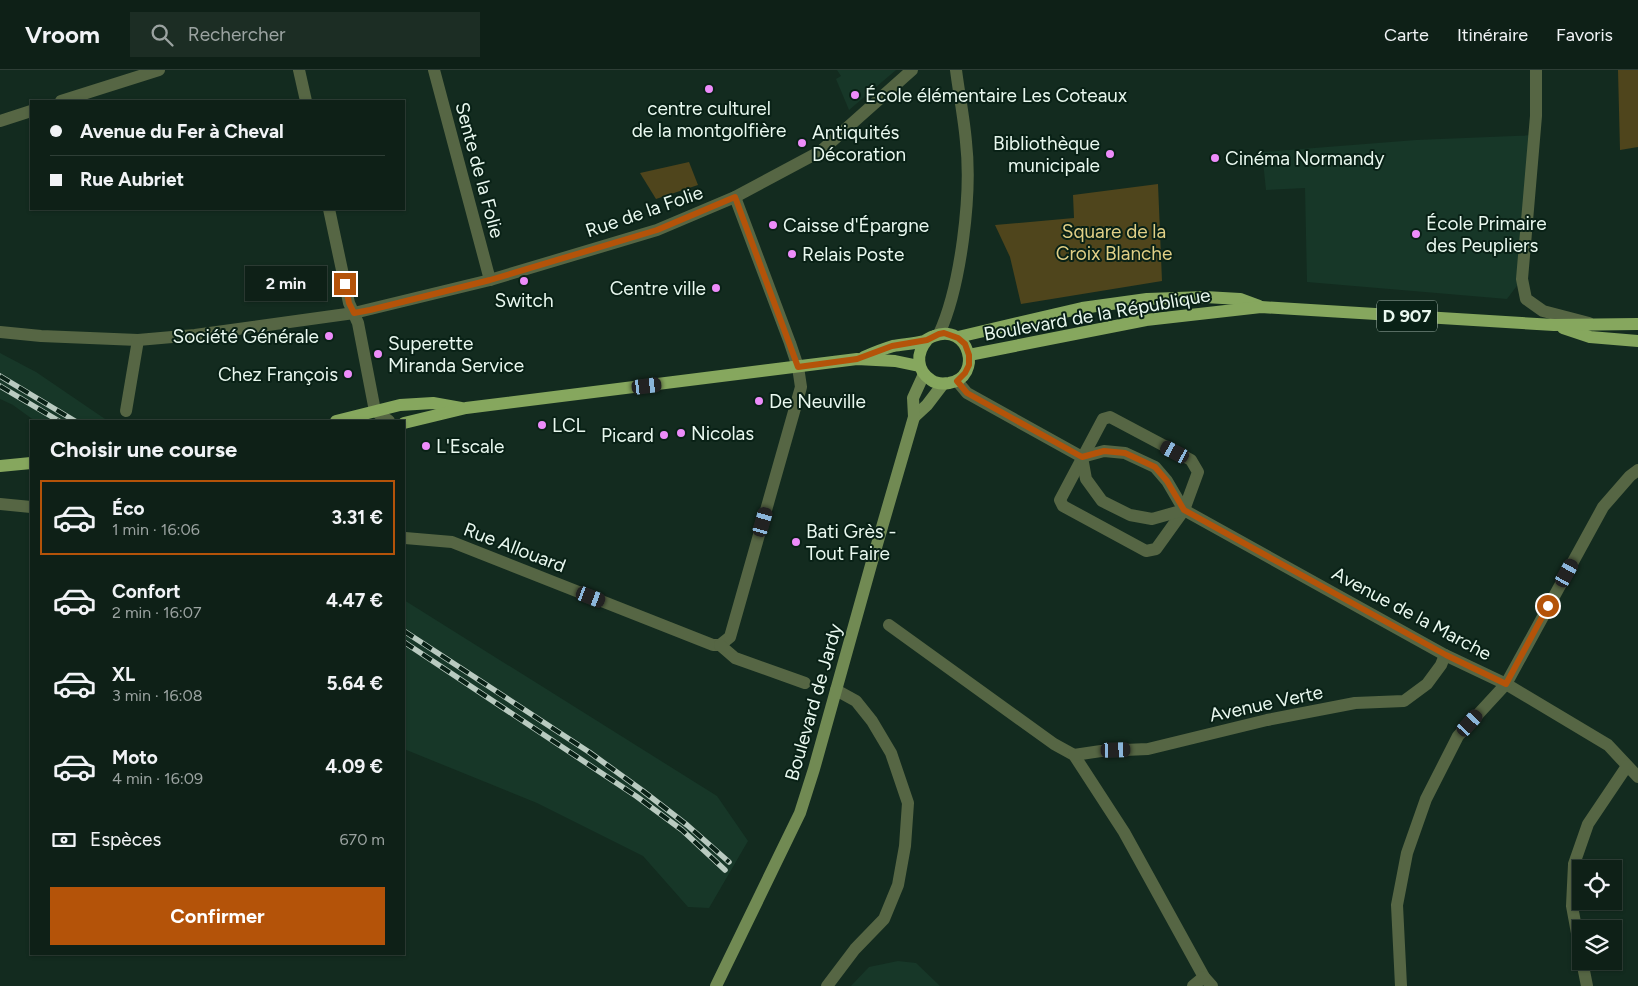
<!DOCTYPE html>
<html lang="fr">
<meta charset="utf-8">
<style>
body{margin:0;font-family:Figtree,sans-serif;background:#1c2d24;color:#f1f3f6;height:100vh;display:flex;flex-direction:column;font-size:19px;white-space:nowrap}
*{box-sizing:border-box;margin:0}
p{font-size:16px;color:#9ba3a1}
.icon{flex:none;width:28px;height:28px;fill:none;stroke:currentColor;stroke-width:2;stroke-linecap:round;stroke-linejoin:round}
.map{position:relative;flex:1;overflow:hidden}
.details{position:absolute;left:30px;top:350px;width:375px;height:535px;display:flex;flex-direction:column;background:#0e2017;border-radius:0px;box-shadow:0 1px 4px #0004,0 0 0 1px #2e3e36}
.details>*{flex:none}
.hud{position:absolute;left:30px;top:30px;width:375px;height:110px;border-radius:0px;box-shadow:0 1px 4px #0004,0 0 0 1px #2e3e36;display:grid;align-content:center;height:110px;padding:0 20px;background:#0e2017}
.tools{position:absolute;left:1572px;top:790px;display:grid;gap:10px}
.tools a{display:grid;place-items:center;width:50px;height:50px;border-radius:0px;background:#0e2017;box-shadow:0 1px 4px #0004,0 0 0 1px #2e3e36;font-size:25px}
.end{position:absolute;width:22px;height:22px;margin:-11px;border:6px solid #b45309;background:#fff;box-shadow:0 0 0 2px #fff}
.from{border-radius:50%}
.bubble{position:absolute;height:35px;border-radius:0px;background:#0e2017;box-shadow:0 1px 4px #0004,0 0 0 1px #2e3e36;font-size:16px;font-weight:700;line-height:35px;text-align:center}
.car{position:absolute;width:15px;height:30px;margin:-15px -8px;border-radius:6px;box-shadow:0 0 4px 1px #0007;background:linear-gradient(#222 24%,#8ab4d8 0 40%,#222 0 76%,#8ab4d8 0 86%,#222 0)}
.hud b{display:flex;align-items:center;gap:18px;height:48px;font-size:19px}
.hud b+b{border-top:1px solid #2e3e36}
.hud i{width:12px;height:12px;background:#f1f3f6}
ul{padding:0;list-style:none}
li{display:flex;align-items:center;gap:15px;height:75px;margin:0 10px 8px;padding:0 10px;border:2px solid transparent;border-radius:0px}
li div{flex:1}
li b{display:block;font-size:19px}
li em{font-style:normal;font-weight:700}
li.active{border-color:#b45309}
li>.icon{width:45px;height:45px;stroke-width:1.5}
h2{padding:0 20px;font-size:22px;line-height:60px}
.pay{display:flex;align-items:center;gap:12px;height:55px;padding:0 20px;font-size:19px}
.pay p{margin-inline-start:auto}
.cta{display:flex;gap:10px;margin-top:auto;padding:10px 20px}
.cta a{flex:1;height:58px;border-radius:0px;background:#b45309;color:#fff;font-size:20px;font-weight:700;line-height:58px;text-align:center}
header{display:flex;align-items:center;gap:30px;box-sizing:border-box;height:70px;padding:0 25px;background:#0e2017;border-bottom:1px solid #2e3e36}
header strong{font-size:24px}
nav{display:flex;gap:28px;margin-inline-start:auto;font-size:18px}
.search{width:350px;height:45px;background:#1c2d24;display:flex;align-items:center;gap:12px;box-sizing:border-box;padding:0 18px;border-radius:0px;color:#9ba3a1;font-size:19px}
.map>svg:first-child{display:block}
.built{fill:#173728}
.green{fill:#4f451c}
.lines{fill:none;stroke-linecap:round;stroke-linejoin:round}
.minor{stroke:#566644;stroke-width:12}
.secondary{stroke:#718a53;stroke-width:12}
.primary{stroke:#86a75e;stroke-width:12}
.rail-casing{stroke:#b9cac0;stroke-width:5.5}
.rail{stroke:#092116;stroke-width:4;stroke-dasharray:11;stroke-linecap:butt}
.route{stroke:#b45309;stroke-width:6}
.poi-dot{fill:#ed8cfa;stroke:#092116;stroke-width:2}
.labels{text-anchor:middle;stroke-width:4;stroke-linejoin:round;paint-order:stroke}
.shield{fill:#092116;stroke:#a6b8ae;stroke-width:1}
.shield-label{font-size:18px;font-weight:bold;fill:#e9f8ef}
.poi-label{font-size:19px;fill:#e9f8ef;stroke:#092116;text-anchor:start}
.street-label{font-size:19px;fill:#e9f8ef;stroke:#092116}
.park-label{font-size:19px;fill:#e0cf86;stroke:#092116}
</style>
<header>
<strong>Vroom</strong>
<div class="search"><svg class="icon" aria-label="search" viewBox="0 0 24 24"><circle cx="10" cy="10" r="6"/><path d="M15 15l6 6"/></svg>Rechercher</div>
<nav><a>Carte</a><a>Itinéraire</a><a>Favoris</a></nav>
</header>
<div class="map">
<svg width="1638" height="916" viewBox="0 0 1638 916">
<rect width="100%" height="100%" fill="#132b1f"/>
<g class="built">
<path d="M837,0h59l-47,40 -13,-31 5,-3z"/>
<path d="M1535,65l-13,144 -15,20 -200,-17 -2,-94 -39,2 -4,-38 154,-12z"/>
<path d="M0,283l36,19 72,49h-73l-22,-16 -13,-6z"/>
<path d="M404,530l313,196 31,45 -39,67 -21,-1 -45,-51 -106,-53 -133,-54z"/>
<path d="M898,891l18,2 24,23h-89l18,-19z"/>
</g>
<g class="green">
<path d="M1618,0h20v77l-18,3z"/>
<path d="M689,92l9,23 -42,14 -16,-26z"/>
<path d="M1158,114l4,97 -141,23 -11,-47 -15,-32 79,-7 -1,-23z"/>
</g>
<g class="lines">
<g class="minor">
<path d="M299,0l7,31"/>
<path d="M434,0l56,210"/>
<path d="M1536,0v46l-14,163 4,20 17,12 46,12"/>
<path d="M61,31l98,-31"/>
<path d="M0,51l31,-10"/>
<path d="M329,139l20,94 9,20 17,88"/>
<path d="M0,262l41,4 97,4 57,-5 159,-22 136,-33 167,-50 78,-33 86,-46 91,-81"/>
<path d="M939,264c22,-48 33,-140 27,-192 -2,-24 -7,-48 -10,-72"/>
<path d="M957,311l10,12 115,64 22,-6 21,2 30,14 12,14 17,29 261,145 61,29 102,61 30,32"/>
<path d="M126,341l12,-71"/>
<path d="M375,341l14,10"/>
<path d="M1110,347l81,43 7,12 -14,38 -28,39 -10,2 -83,-45 -3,-6 43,-81z"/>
<path d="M1082,387l4,22 16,22 28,14 22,4 32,-9"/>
<path d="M0,434l31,3"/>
<path d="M405,468l47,4 261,103h7"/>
<path d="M889,555l165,119 20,11 50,77 80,145 8,9"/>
<path d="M720,575l10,-8 71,-250 -3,-20 -8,-24 -55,-146"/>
<path d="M720,575l15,13 70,25"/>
<path d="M1074,685l27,-4 47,-2 119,-29 88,-17 49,-2 23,-17 14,-19 4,-10"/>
<path d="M1581,885l-9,-49 2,-42 14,-40 39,-58"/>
<path d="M1582,891l5,25"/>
<path d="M827,916l28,-37 29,-30 14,-34 7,-39 3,-43 -17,-50 -19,-32 -16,-20 -20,-11"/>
<path d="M1193,916l11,-9"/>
<path d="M1401,916l-4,-81 10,-52 19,-54 32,-63 48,-52 97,-177 27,-31 8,-6"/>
</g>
<g class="secondary">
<path d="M914,347l13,-12 16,-21"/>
<path d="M716,916l84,-173 14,-44 57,-204 43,-148 -1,-19 11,-24"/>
</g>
<g class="primary">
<path d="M1563,258l27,9 48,4"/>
<path d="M958,267l124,-29 65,-9 58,-2 35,2 19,7"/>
<path d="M969,285l177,-35 115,-13 293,18 84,-1"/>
<path d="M864,287c9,-4 19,-8 29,-11 10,-2 21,-2 31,-5 3,-1 6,-4 10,-5 35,-14 50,41 15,47 -7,1 -13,1 -18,-3 -15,-10 -15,-27 -4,-40"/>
<path d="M336,351l64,-16 33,-2 28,5"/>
<path d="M404,353l62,-15 391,-49 38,2 24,5"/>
<path d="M0,396l31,-3"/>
</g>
<defs>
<g id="rail">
<path d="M0,306l75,45"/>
<path d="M0,316l59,35"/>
<path d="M404,561l185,121 54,39 44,34 42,37"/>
<path d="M404,572l232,154 46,34 43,40"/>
</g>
</defs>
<use href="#rail" class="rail-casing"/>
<use href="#rail" class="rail"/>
</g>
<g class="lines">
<path class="route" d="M345,214l4,19 5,10 16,-3 120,-30 167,-50 78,-33 63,170 59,-8 35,-13 35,-6 12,-6 5,-1 14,5 7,6 4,11v10l-4,8 -8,8 10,12 115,64 22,-6 21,2 30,14 12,14 17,29 262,145 60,29 42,-78"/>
</g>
<g class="poi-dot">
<circle cx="709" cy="19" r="5"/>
<circle cx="855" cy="25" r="5"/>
<circle cx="802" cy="73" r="5"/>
<circle cx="1110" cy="84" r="5"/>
<circle cx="1215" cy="88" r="5"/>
<circle cx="773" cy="155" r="5"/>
<circle cx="1416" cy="164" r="5"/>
<circle cx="792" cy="184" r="5"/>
<circle cx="524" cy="211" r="5"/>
<circle cx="716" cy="218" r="5"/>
<circle cx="329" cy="266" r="5"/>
<circle cx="378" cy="284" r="5"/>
<circle cx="348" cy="304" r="5"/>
<circle cx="759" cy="331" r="5"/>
<circle cx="542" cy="355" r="5"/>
<circle cx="681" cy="363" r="5"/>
<circle cx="664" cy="365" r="5"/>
<circle cx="426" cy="376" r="5"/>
<circle cx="796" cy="472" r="5"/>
</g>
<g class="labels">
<rect class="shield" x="1377" y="230.5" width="60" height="31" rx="4"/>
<g class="shield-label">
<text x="1407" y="252">D 907</text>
</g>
<g class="poi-label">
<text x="865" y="32">École élémentaire Les Coteaux</text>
<text x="709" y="45" text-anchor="middle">centre culturel<tspan x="709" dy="22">de la montgolfière</tspan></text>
<text x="812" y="69">Antiquités<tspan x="812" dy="22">Décoration</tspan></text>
<text x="1100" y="80" text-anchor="end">Bibliothèque<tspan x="1100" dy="22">municipale</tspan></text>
<text x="1225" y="95">Cinéma Normandy</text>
<text x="1426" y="160">École Primaire<tspan x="1426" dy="22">des Peupliers</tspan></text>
<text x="783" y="162">Caisse d'Épargne</text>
<text x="802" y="191">Relais Poste</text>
<text x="706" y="225" text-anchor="end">Centre ville</text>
<text x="524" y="237" text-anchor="middle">Switch</text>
<text x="319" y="273" text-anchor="end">Société Générale</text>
<text x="388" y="280">Superette<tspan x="388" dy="22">Miranda Service</tspan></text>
<text x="338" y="311" text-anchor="end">Chez François</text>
<text x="769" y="338">De Neuville</text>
<text x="552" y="362">LCL</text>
<text x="691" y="370">Nicolas</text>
<text x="654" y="372" text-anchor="end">Picard</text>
<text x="436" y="383">L'Escale</text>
<text x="806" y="468">Bati Grès -<tspan x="806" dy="22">Tout Faire</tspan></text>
</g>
<g class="street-label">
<text transform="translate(480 100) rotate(75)" y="7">Sente de la Folie</text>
<text transform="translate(644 141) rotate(-19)" y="7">Rue de la Folie</text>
<text transform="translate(1097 244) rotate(-10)" y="7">Boulevard de la République</text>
<text transform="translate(515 477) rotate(21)" y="7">Rue Allouard</text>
<text transform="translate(1412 543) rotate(28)" y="7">Avenue de la Marche</text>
<text transform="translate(813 632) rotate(-74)" y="7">Boulevard de Jardy</text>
<text transform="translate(1266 633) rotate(-12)" y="7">Avenue Verte</text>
</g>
<g class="park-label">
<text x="1114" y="168">Square de la<tspan x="1114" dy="22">Croix Blanche</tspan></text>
</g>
</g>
</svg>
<div class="tools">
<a><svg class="icon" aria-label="locate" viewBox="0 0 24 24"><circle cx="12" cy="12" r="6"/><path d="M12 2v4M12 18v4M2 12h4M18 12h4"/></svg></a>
<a><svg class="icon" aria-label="layers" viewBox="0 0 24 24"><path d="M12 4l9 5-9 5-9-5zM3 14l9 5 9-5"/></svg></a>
</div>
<i class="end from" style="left:1548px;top:536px"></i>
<i class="end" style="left:345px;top:214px"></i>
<div class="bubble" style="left:245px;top:196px;width:82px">2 min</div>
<i class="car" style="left:647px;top:316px;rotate:83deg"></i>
<i class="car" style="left:1175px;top:382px;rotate:298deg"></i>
<i class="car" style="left:763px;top:452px;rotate:16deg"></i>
<i class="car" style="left:1567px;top:503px;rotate:29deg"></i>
<i class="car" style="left:591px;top:527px;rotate:111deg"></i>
<i class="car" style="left:1470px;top:653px;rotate:42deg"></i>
<i class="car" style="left:1116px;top:680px;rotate:88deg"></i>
<div class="hud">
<b><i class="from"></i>Avenue du Fer à Cheval</b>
<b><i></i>Rue Aubriet</b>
</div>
<section class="details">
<h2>Choisir une course</h2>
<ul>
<li class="active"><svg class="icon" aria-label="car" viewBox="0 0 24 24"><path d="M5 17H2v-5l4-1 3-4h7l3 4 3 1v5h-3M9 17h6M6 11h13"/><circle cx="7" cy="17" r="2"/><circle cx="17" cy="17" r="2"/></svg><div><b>Éco</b><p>1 min · 16:06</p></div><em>3.31 €</em></li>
<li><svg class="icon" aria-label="car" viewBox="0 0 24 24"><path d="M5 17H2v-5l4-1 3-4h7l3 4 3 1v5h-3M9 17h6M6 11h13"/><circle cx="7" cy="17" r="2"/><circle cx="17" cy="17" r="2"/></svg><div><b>Confort</b><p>2 min · 16:07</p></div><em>4.47 €</em></li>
<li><svg class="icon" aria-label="car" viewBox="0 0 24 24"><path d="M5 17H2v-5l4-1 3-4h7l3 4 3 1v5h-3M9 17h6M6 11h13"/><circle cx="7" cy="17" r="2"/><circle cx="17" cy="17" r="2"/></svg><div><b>XL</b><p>3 min · 16:08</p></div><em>5.64 €</em></li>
<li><svg class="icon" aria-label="car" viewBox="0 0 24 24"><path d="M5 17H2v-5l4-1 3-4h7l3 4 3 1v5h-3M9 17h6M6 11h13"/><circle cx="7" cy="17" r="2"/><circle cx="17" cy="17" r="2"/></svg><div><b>Moto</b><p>4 min · 16:09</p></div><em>4.09 €</em></li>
</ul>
<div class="pay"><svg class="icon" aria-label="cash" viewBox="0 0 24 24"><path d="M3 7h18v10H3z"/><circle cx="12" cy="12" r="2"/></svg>Espèces<p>670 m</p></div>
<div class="cta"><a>Confirmer</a></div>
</section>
</div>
